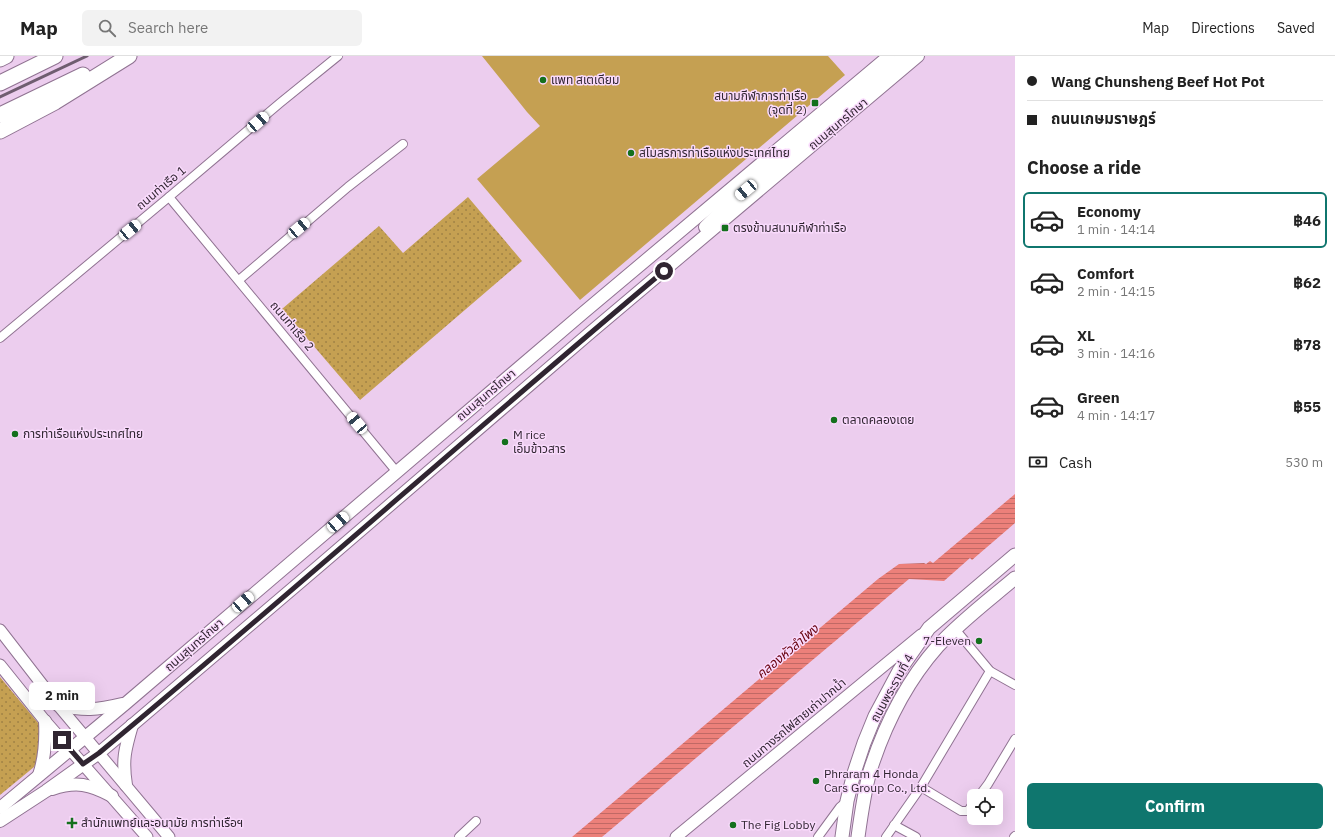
<!DOCTYPE html>
<meta charset="utf-8">
<style>
body{margin:0;font-family:"IBM Plex Sans","Noto Sans Thai",sans-serif;background:#f2f2f2;color:#222;height:100vh;display:flex;flex-direction:column;font-size:15px;white-space:nowrap}
*{box-sizing:border-box;margin:0}
p{font-size:13px;color:#767676}
.icon{flex:none;width:22px;height:22px;fill:none;stroke:currentColor;stroke-width:2;stroke-linecap:round;stroke-linejoin:round}
.map{position:relative;flex:1;overflow:hidden}
.sheet{display:flex;flex-direction:column;background:#fff;width:320px}
.sheet>*{flex:none}
.guide{display:grid;align-content:center;height:88px;padding:0 12px;background:#fff}
.fabs{position:absolute;left:967px;top:733px;display:grid;gap:8px}
.fabs a{display:grid;place-items:center;width:36px;height:36px;border-radius:6px;background:#fff;box-shadow:0 4px 16px #0002;font-size:20px}
.end{position:absolute;width:18px;height:18px;margin:-9px;border:5px solid #302531;background:#fff;box-shadow:0 0 0 2px #fff}
.from{border-radius:50%}
.bubble{position:absolute;height:28px;border-radius:6px;background:#fff;box-shadow:0 4px 16px #0002;font-size:13px;font-weight:700;line-height:28px;text-align:center}
.car{position:absolute;width:12px;height:24px;margin:-12px -6px;border-radius:5px;box-shadow:0 0 3px 1px #0007;background:linear-gradient(#fff 24%,#345 0 40%,#fff 0 76%,#345 0 86%,#fff 0)}
.guide b{display:flex;align-items:center;gap:14px;height:38px;font-size:15px}
.guide b+b{border-top:1px solid #e0e0e0}
.guide i{width:10px;height:10px;background:#222}
ul{padding:0;list-style:none}
li{display:flex;align-items:center;gap:12px;height:56px;margin:0 8px 6px;padding:0 4px;border:2px solid transparent;border-radius:6px}
li div{flex:1}
li b{display:block;font-size:15px}
li em{font-style:normal;font-weight:700}
li.active{border-color:#0f766e}
li>.icon{width:36px;height:36px;stroke-width:1.5}
h2{padding:0 12px;font-size:18px;line-height:48px}
.pay{display:flex;align-items:center;gap:10px;height:44px;padding:0 12px;font-size:15px}
.pay p{margin-inline-start:auto}
.primary-button{display:flex;gap:8px;margin-top:auto;padding:8px 12px}
.primary-button a{flex:1;height:46px;border-radius:6px;background:#0f766e;color:#fff;font-size:16px;font-weight:700;line-height:46px;text-align:center}
header{display:flex;align-items:center;gap:24px;box-sizing:border-box;height:56px;padding:0 20px;background:#fff;border-bottom:1px solid #e0e0e0}
header strong{font-size:19px}
nav{display:flex;gap:22px;margin-inline-start:auto;font-size:14px}
.search{width:280px;height:36px;background:#f2f2f2;display:flex;align-items:center;gap:10px;box-sizing:border-box;padding:0 14px;border-radius:6px;color:#767676;font-size:15px}
main{display:flex;flex:1;min-height:0}
.map>svg:first-child{display:block}
.green{fill:#c5a052}
.park{fill:url(#park-dots)}
.water{fill:url(#water-rules)}
.lines{fill:none;stroke-linecap:round;stroke-linejoin:round}
.minor-casing{stroke:#907392;stroke-width:10}
.tertiary-casing{stroke:#907392;stroke-width:13}
.secondary-casing{stroke:#907392;stroke-width:14}
.primary-casing{stroke:#907392;stroke-width:15}
.motorway-casing{stroke:#907392;stroke-width:17}
.minor{stroke:#fff;stroke-width:8}
.tertiary{stroke:#fff;stroke-width:11}
.secondary{stroke:#fff;stroke-width:12}
.primary{stroke:#fff;stroke-width:13}
.motorway{stroke:#fff;stroke-width:15}
.rail{stroke:#6f5d70;stroke-width:3}
.route{stroke:#302531;stroke-width:5}
.poi-dot{fill:#14701d;stroke:#f9dafc;stroke-width:1.5}
.labels{text-anchor:middle;stroke-width:3;stroke-linejoin:round;paint-order:stroke}
.poi-label{font-size:12px;fill:#302531;stroke:#f9dafc;text-anchor:start}
.street-label{font-size:12px;fill:#302531;stroke:#f9dafc}
.water-label{font-size:13px;font-style:italic;fill:#67000d;stroke:#f9dafc}
</style>
<header>
<strong>Map</strong>
<div class="search"><svg class="icon" aria-label="search" viewBox="0 0 24 24"><circle cx="10" cy="10" r="6"/><path d="M15 15l6 6"/></svg>Search here</div>
<nav><a>Map</a><a>Directions</a><a>Saved</a></nav>
</header>
<main>
<div class="map">
<svg width="1015" height="781" viewBox="0 0 1015 781">
<defs>
<pattern id="park-dots" width="8" height="8" patternUnits="userSpaceOnUse"><rect width="8" height="8" fill="#c5a052"/><path d="M2 2h.1M6 6h.1" fill="none" stroke="#a08245" stroke-width="1.8" stroke-linecap="round"/></pattern>
<pattern id="water-rules" width="6" height="5" patternUnits="userSpaceOnUse"><rect width="6" height="5" fill="#ec807a"/><path d="M0 2.5h6" fill="none" stroke="#c06965"/></pattern>
</defs>
<rect width="100%" height="100%" fill="#eccdee"/>
<path class="green" d="M482,0h346l17,19 -265,225 -103,-121 63,-53 -13,-14z"/>
<g class="park">
<path d="M468,141l54,64 -162,139 -78,-91 97,-83 24,27z"/>
<path d="M0,621l39,47 1,11 -2,24 -4,8 -34,28z"/>
</g>
<path class="water" d="M1015,438v29l-43,37 -2,-2 -26,23 -35,-2 -307,258h-30l306,-258 21,-15 25,-1 2,1 4,-3 3,2z"/>
<g class="lines">
<defs>
<g id="minor">
<path d="M169,141l227,274"/>
<path d="M239,224l109,-93 55,-43"/>
<path d="M0,282l169,-141 111,-94 58,-47"/>
<path d="M955,573l35,42 25,14"/>
<path d="M921,731l40,24h7l6,-9"/>
<path d="M979,740l9,-12 27,-45"/>
<path d="M894,769l22,12"/>
<path d="M459,781l17,-16"/>
<path d="M818,781l22,-30 7,-6"/>
<path d="M886,781l35,-50 69,-116"/>
<path d="M1014,781l1,-1"/>
</g>
<g id="tertiary">
<path d="M0,574l58,75 111,132"/>
<path d="M0,609l45,56 102,116"/>
<path d="M676,781l245,-202"/>
</g>
<g id="secondary">
<path d="M705,171l20,-20 179,-151"/>
<path d="M58,649c26,6 39,5 64,-1"/>
<path d="M39,719c6,-18 7,-35 6,-54"/>
<path d="M126,729c-4,-25 -1,-36 6,-60"/>
<path d="M52,733c24,-8 38,-5 60,7"/>
<path d="M0,752l125,-104 458,-391 306,-257"/>
<path d="M0,765l46,-30 53,-38 38,-32 182,-155 272,-234 327,-276"/>
</g>
<g id="primary">
<path d="M842,781l5,-36 7,-28 10,-30 11,-27 24,-45 30,-43 86,-73"/>
<path d="M858,781c3,-22 6,-44 12,-66 14,-44 37,-90 68,-125 23,-25 51,-46 77,-68"/>
</g>
<g id="motorway">
<path d="M0,3l6,-3"/>
<path d="M0,27l55,-27"/>
<path d="M0,59l83,-40"/>
<path d="M0,75l55,-29 74,-46"/>
</g>
</defs>
<use href="#minor" class="minor-casing"/>
<use href="#tertiary" class="tertiary-casing"/>
<use href="#secondary" class="secondary-casing"/>
<use href="#primary" class="primary-casing"/>
<use href="#motorway" class="motorway-casing"/>
<use href="#minor" class="minor"/>
<use href="#tertiary" class="tertiary"/>
<use href="#secondary" class="secondary"/>
<use href="#primary" class="primary"/>
<use href="#motorway" class="motorway"/>
<path class="rail" d="M0,41l87,-41"/>
</g>
<g class="lines">
<path class="route" d="M62,684l21,24 16,-11c191,-158 375,-323 565,-482"/>
</g>
<g class="poi-dot">
<circle cx="543" cy="24" r="4"/>
<rect x="811" y="43" width="8" height="8" rx="2"/>
<circle cx="631" cy="97" r="4"/>
<rect x="721" y="168" width="8" height="8" rx="2"/>
<circle cx="834" cy="364" r="4"/>
<circle cx="15" cy="378" r="4"/>
<circle cx="505" cy="386" r="4"/>
<circle cx="979" cy="585" r="4"/>
<circle cx="816" cy="725" r="4"/>
<path d="M70 761h4v4h4v4h-4v4h-4v-4h-4v-4h4z"/>
<circle cx="733" cy="769" r="4"/>
</g>
<g class="labels">
<g class="poi-label">
<text x="551" y="28">แพท สเตเดียม</text>
<text x="807" y="44" text-anchor="end">สนามกีฬาการท่าเรือ<tspan x="807" dy="14">(จุดที่ 2)</tspan></text>
<text x="639" y="101">สโมสรการท่าเรือแห่งประเทศไทย</text>
<text x="733" y="176">ตรงข้ามสนามกีฬาท่าเรือ</text>
<text x="842" y="368">ตลาดคลองเตย</text>
<text x="23" y="382">การท่าเรือแห่งประเทศไทย</text>
<text x="513" y="383">M rice<tspan x="513" dy="14">เอ็มข้าวสาร</tspan></text>
<text x="971" y="589" text-anchor="end">7-Eleven</text>
<text x="824" y="722">Phraram 4 Honda<tspan x="824" dy="14">Cars Group Co., Ltd.</tspan></text>
<text x="81" y="771">สำนักแพทย์และอนามัย การท่าเรือฯ</text>
<text x="741" y="773">The Fig Lobby</text>
</g>
<g class="street-label">
<text transform="translate(838 68) rotate(-40)" y="4">ถนนสุนทรโกษา</text>
<text transform="translate(161 132) rotate(-40)" y="4">ถนนท่าเรือ 1</text>
<text transform="translate(292 270) rotate(50)" y="4">ถนนท่าเรือ 2</text>
<text transform="translate(486 339) rotate(-40)" y="4">ถนนสุนทรโกษา</text>
<text transform="translate(194 589) rotate(-41)" y="4">ถนนสุนทรโกษา</text>
<text transform="translate(892 632) rotate(-61)" y="4">ถนนพระรามที่ 4</text>
<text transform="translate(794 667) rotate(-40)" y="4">ถนนทางรถไฟสายเก่าปากน้ำ</text>
</g>
<g class="water-label">
<text transform="translate(787 595) rotate(-40)" y="5">คลองหัวลำโพง</text>
</g>
</g>
</svg>
<div class="fabs">
<a><svg class="icon" aria-label="locate" viewBox="0 0 24 24"><circle cx="12" cy="12" r="6"/><path d="M12 2v4M12 18v4M2 12h4M18 12h4"/></svg></a>
</div>
<i class="end from" style="left:664px;top:215px"></i>
<i class="end" style="left:62px;top:684px"></i>
<div class="bubble" style="left:29px;top:626px;width:66px">2 min</div>
<i class="car" style="left:258px;top:66px;rotate:49deg"></i>
<i class="car" style="left:746px;top:134px;rotate:230deg"></i>
<i class="car" style="left:299px;top:172px;rotate:50deg"></i>
<i class="car" style="left:130px;top:174px;rotate:51deg"></i>
<i class="car" style="left:357px;top:367px;rotate:320deg"></i>
<i class="car" style="left:338px;top:466px;rotate:49deg"></i>
<i class="car" style="left:243px;top:546px;rotate:49deg"></i>
</div>
<section class="sheet">
<div class="guide">
<b><i class="from"></i>Wang Chunsheng Beef Hot Pot</b>
<b><i></i>ถนนเกษมราษฎร์</b>
</div>
<h2>Choose a ride</h2>
<ul>
<li class="active"><svg class="icon" aria-label="car" viewBox="0 0 24 24"><path d="M5 17H2v-5l4-1 3-4h7l3 4 3 1v5h-3M9 17h6M6 11h13"/><circle cx="7" cy="17" r="2"/><circle cx="17" cy="17" r="2"/></svg><div><b>Economy</b><p>1 min · 14:14</p></div><em>฿46</em></li>
<li><svg class="icon" aria-label="car" viewBox="0 0 24 24"><path d="M5 17H2v-5l4-1 3-4h7l3 4 3 1v5h-3M9 17h6M6 11h13"/><circle cx="7" cy="17" r="2"/><circle cx="17" cy="17" r="2"/></svg><div><b>Comfort</b><p>2 min · 14:15</p></div><em>฿62</em></li>
<li><svg class="icon" aria-label="car" viewBox="0 0 24 24"><path d="M5 17H2v-5l4-1 3-4h7l3 4 3 1v5h-3M9 17h6M6 11h13"/><circle cx="7" cy="17" r="2"/><circle cx="17" cy="17" r="2"/></svg><div><b>XL</b><p>3 min · 14:16</p></div><em>฿78</em></li>
<li><svg class="icon" aria-label="car" viewBox="0 0 24 24"><path d="M5 17H2v-5l4-1 3-4h7l3 4 3 1v5h-3M9 17h6M6 11h13"/><circle cx="7" cy="17" r="2"/><circle cx="17" cy="17" r="2"/></svg><div><b>Green</b><p>4 min · 14:17</p></div><em>฿55</em></li>
</ul>
<div class="pay"><svg class="icon" aria-label="cash" viewBox="0 0 24 24"><path d="M3 7h18v10H3z"/><circle cx="12" cy="12" r="2"/></svg>Cash<p>530 m</p></div>
<div class="primary-button"><a>Confirm</a></div>
</section>
</main>
